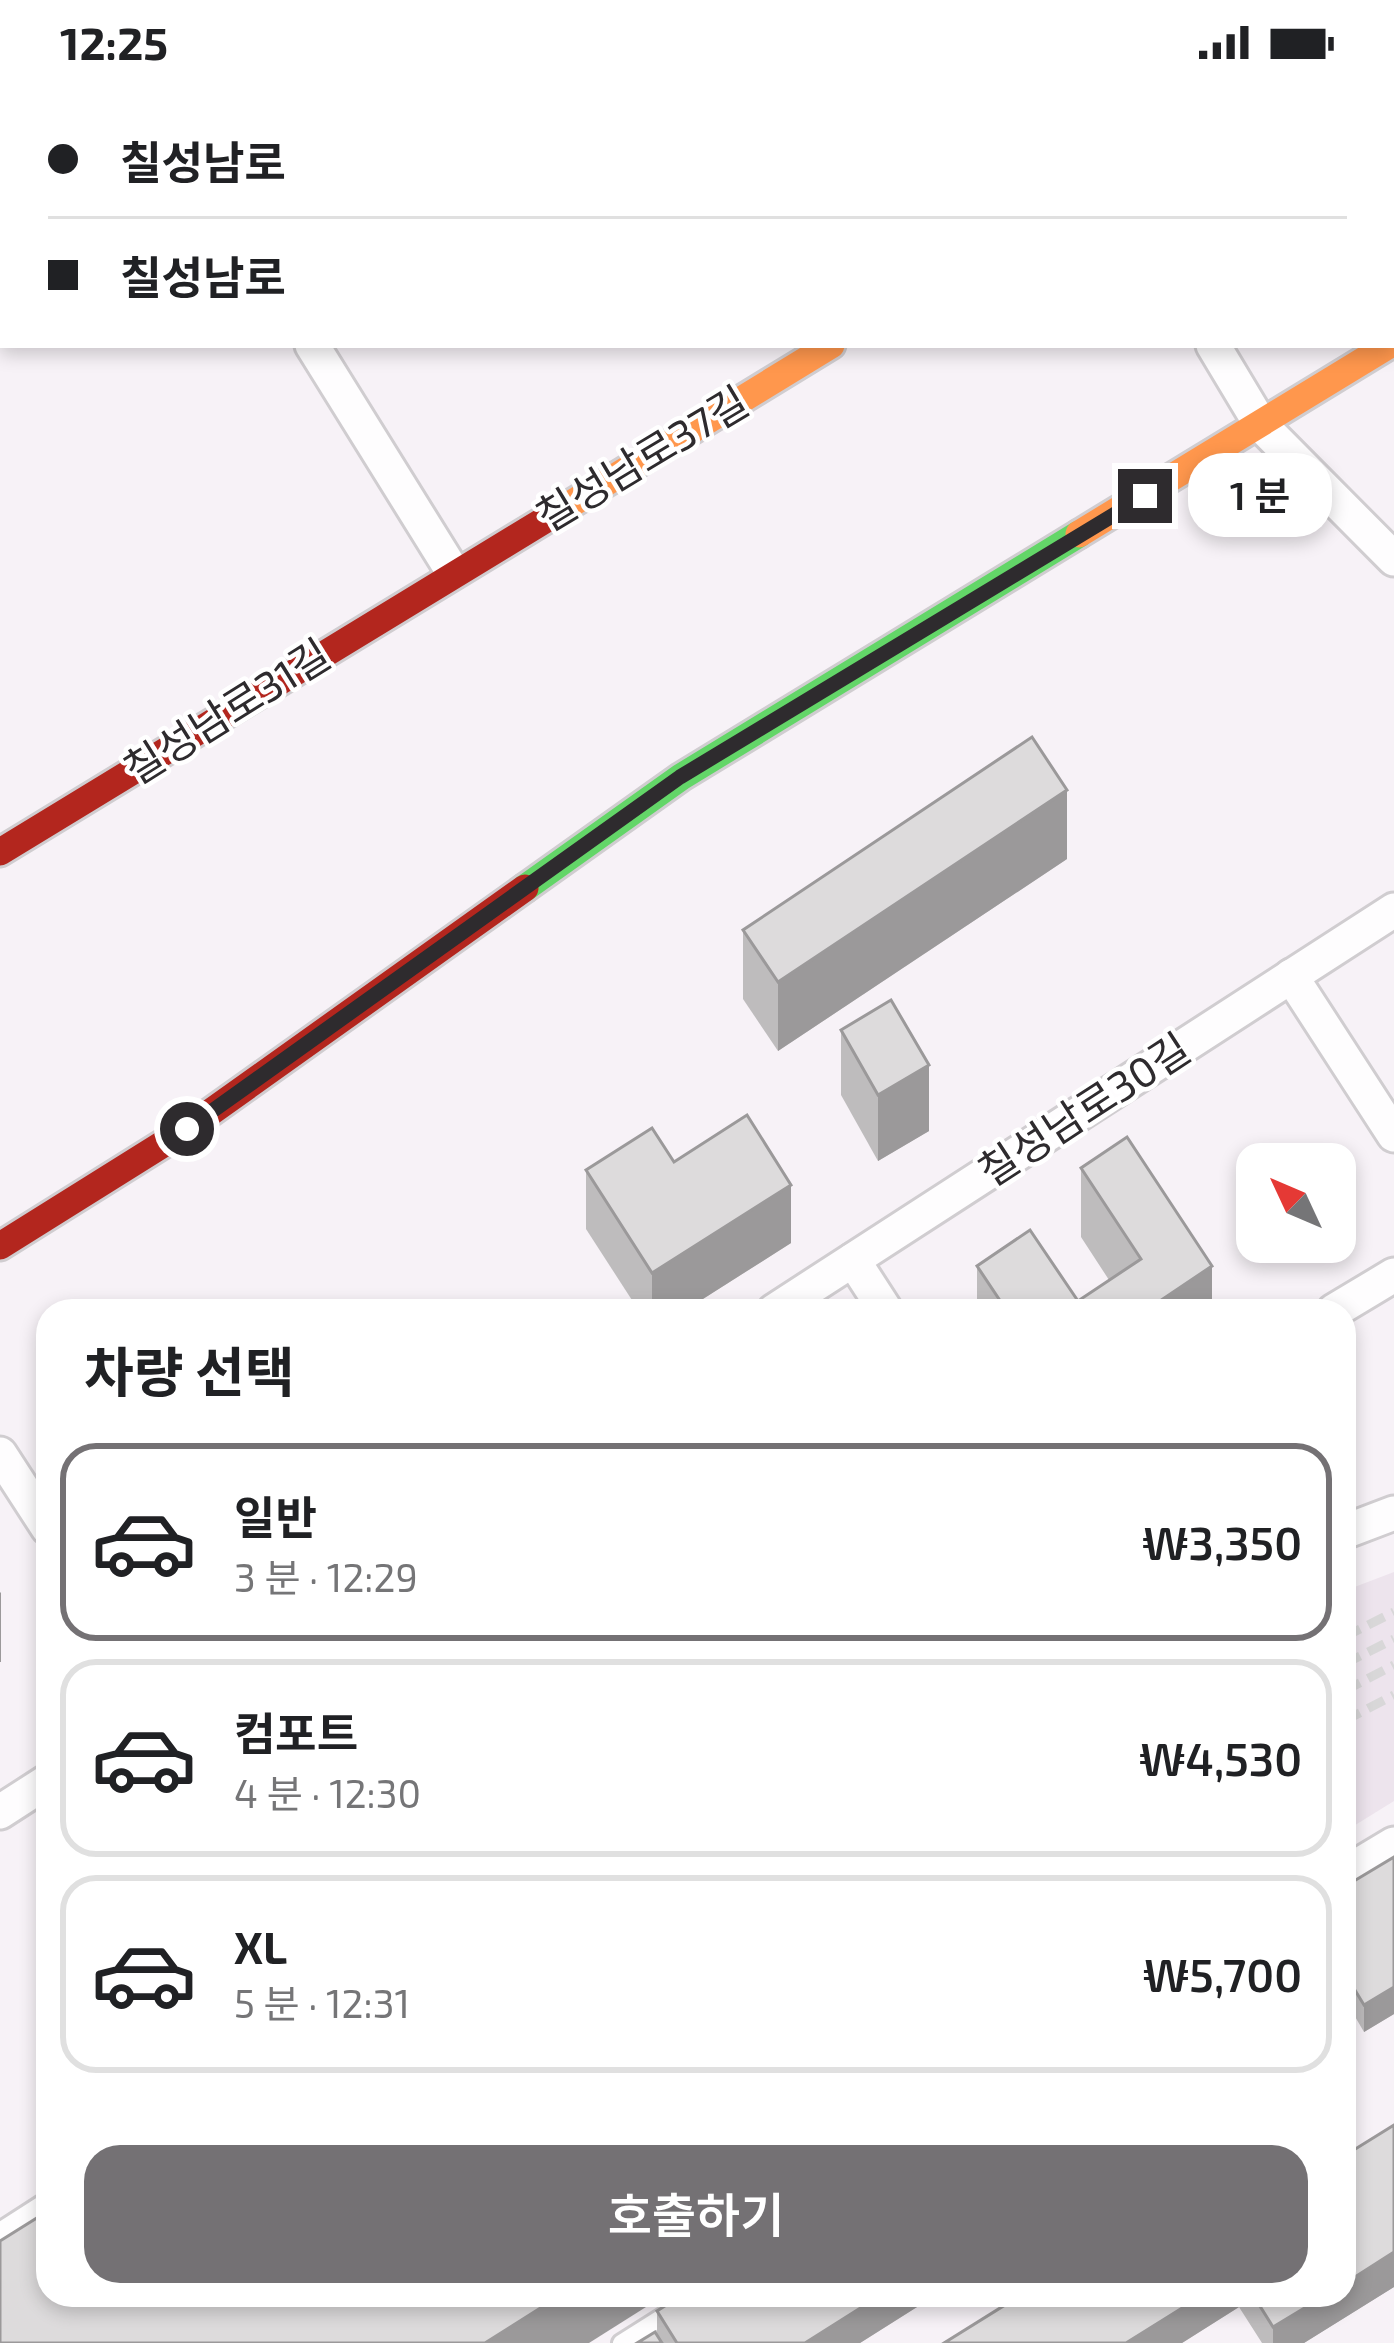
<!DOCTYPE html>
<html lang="ko">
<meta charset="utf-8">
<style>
body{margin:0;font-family:"Exo 2","Noto Sans KR",sans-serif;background:#f2f2f2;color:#202124;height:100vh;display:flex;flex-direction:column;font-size:45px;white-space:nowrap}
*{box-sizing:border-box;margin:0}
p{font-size:39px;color:#757577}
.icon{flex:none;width:66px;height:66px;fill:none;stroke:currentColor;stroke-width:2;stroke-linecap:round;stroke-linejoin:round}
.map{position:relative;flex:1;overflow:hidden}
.panel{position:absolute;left:36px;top:1215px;width:1320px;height:1008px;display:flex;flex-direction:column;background:#fff;border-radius:36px;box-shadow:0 6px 18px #0003}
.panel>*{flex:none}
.top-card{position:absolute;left:0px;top:0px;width:1395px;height:264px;box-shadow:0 6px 18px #0003;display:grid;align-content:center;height:264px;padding:0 48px;background:#fff}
.needle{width:78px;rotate:314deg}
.controls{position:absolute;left:1236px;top:1059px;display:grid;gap:24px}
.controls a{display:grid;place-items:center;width:120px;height:120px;border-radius:24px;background:#fff;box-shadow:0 6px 18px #0003;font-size:60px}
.end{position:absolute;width:54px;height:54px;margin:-27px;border:15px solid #2e2b2e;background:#fff;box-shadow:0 0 0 6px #fff}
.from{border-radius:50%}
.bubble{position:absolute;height:84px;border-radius:36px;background:#fff;box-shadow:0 6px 18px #0003;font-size:39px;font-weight:600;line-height:84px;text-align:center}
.top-card b{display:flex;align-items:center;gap:42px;height:114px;font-size:45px}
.top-card b+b{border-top:3px solid #e0e0e0}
.top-card i{width:30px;height:30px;background:#202124}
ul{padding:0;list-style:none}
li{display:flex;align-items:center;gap:36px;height:198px;margin:0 24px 18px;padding:0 24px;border:6px solid #e0e0e0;border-radius:36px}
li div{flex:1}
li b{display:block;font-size:45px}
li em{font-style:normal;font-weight:600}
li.selected{border-color:#747174}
li>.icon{width:108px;height:108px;stroke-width:1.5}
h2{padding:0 48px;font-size:54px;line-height:144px}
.primary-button{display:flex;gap:24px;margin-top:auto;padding:24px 48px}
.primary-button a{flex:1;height:138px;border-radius:36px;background:#747174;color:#fff;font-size:48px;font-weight:600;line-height:138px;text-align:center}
.status{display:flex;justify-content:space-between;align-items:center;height:84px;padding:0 60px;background:#fff;direction:ltr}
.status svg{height:33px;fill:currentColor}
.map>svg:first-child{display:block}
.built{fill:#ede4ed}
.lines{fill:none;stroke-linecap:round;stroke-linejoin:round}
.lane-casing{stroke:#d0cdd0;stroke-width:22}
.street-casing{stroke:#d0cdd0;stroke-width:39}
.fast-casing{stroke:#d0cdd0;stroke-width:33}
.slow-casing{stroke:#d0cdd0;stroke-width:33}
.jam-casing{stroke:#d0cdd0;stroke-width:33}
.lane{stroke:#fefdfe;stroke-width:16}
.street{stroke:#fefdfe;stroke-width:33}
.fast{stroke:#63d668;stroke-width:27}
.slow{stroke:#ff974d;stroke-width:27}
.jam{stroke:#b3261e;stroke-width:27}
.rail{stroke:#d8d7d8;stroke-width:9;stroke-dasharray:18 9;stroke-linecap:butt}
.wall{fill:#bebcbd}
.shaded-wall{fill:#9b999a}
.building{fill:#dddbdc;stroke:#9b999a;stroke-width:3}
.route{stroke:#2e2b2e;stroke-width:15}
.labels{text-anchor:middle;stroke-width:9;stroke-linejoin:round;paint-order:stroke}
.street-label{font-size:42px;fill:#2e2b2e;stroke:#fff}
</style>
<div class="status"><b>12:25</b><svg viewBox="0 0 49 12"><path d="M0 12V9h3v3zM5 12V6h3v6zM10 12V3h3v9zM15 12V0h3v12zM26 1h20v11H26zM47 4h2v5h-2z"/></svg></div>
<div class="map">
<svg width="1394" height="2259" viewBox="0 0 1394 2259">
<rect width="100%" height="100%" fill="#f7f2f7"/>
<path class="built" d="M1394,1488v229l-50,31v-241z"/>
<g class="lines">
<defs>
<path id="lane" d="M621,2259l76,-48"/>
<g id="street">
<path d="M150,0l2,3"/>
<path d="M1017,0l2,3"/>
<path d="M85,3l5,-3"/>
<path d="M0,20l3,1"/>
<path d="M312,261l141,227"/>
<path d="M1213,261l48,80 133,134"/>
<path d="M1291,892l103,159"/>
<path d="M853,1176l33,51"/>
<path d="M774,1227l620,-401"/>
<path d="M1334,1227l60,-36"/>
<path d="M0,1370l48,74"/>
<path d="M1344,1448l50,-19"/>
<path d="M0,1728l48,-31"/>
<path d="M1344,1790l50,-30"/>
<path d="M0,2157l48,-31"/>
</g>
<path id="fast" d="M525,804l156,-111 398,-243"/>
<g id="slow">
<path d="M548,434l283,-173"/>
<path d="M1079,450l310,-189"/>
</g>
<g id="jam">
<path d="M0,768l548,-334"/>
<path d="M0,1162l187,-117 338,-241"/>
</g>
</defs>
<use href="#lane" class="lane-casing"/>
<use href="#street" class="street-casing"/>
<use href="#fast" class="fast-casing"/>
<use href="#slow" class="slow-casing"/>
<use href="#jam" class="jam-casing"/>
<use href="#lane" class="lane"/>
<use href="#street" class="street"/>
<use href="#fast" class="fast"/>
<use href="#slow" class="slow"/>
<use href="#jam" class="jam"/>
<g class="rail">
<path d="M1344,1553l50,-25"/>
<path d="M1344,1580l50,-25"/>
<path d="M1344,1607l50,-26"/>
<path d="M1344,1637l50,-26"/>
</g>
</g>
<g class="wall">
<path d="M1067,775l-289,192 -35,-52v-69z"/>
<path d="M841,946l88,101 -51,30 -37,-66z"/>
<path d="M674,1078l117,81 -107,68h-45l-53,-82v-59z"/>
<path d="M1081,1084l131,143h-235v-45l101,35 31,-21 -28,-43z"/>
<path d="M1394,1773v157l-30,18 -14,-24v26l-6,3v-150z"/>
<path d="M1394,2041v162l-90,56h-42l-23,-36 -57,36h-238l77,-48h323z"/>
<path d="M936,2211l-76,48h-223l20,-9v-23z"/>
</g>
<g class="shaded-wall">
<path d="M1067,706v69l-289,192v-69z"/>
<path d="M929,981v66l-51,30v-66z"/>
<path d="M791,1101v58l-107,68h-32v-38z"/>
<path d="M1212,1182v45h-67z"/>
<path d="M1,1508v70h-1v-69z"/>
<path d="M1394,1903v27l-30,18v-27z"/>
<path d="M1350,1915v35l-6,3v-34z"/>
<path d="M1394,2168v35l-90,56h-31v-16l53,-32h18v-11z"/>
<path d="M561,2211h104l-76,48h-104z"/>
<path d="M881,2211h55l-76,48h-55z"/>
<path d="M1203,2211h36v12l-57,36h-56z"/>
</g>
<g class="building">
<path d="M1032,653l35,53 -289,192 -35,-52z"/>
<path d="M891,916l38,65 -51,30 -37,-65z"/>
<path d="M747,1031l44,70 -139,88 -66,-103 66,-42 22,34z"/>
<path d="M1127,1053l85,129 -67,45h-138l-30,-45 53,-36 48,71 63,-42 -60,-91z"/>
<path d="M1394,1773v130l-30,18 -20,-33v-85z"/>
<path d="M1394,2041v127l-50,32v-128z"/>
<path d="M48,2127v84h513l-76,48h-485v-102z"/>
<path d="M682,2211h199l-76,48h-128l-20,-32z"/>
<path d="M1021,2211h182l-77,48h-182z"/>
<path d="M1253,2211h73l-53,32z"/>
<path d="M655,2248l7,11h-25z"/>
</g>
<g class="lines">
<path class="route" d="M187,1045l493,-352 465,-281"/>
</g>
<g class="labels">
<g class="street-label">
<text transform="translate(642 375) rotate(-31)" y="15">칠성남로37길</text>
<text transform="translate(227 628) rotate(-32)" y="15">칠성남로31길</text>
<text transform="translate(1084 1026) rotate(-33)" y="15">칠성남로30길</text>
</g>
</g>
</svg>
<div class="controls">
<a><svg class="needle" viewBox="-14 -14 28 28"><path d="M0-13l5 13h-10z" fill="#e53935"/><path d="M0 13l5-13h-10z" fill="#757577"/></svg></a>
</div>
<i class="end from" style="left:187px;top:1045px"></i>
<i class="end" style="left:1145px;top:412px"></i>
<div class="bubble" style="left:1188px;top:369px;width:144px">1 분</div>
<div class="top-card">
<b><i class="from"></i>칠성남로</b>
<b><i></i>칠성남로</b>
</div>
<section class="panel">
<h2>차량 선택</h2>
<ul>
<li class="selected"><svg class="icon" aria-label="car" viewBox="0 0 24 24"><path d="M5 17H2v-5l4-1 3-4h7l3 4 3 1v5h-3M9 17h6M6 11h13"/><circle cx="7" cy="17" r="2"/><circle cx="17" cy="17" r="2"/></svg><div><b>일반</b><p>3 분 · 12:29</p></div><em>₩3,350</em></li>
<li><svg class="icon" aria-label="car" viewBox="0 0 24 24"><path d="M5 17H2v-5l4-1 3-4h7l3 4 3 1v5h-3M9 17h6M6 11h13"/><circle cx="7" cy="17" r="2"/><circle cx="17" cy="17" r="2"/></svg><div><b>컴포트</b><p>4 분 · 12:30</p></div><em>₩4,530</em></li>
<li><svg class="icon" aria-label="car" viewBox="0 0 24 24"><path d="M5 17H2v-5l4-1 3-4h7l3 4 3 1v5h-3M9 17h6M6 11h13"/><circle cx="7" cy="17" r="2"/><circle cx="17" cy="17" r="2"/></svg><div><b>XL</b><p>5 분 · 12:31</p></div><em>₩5,700</em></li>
</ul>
<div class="primary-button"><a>호출하기</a></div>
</section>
</div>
